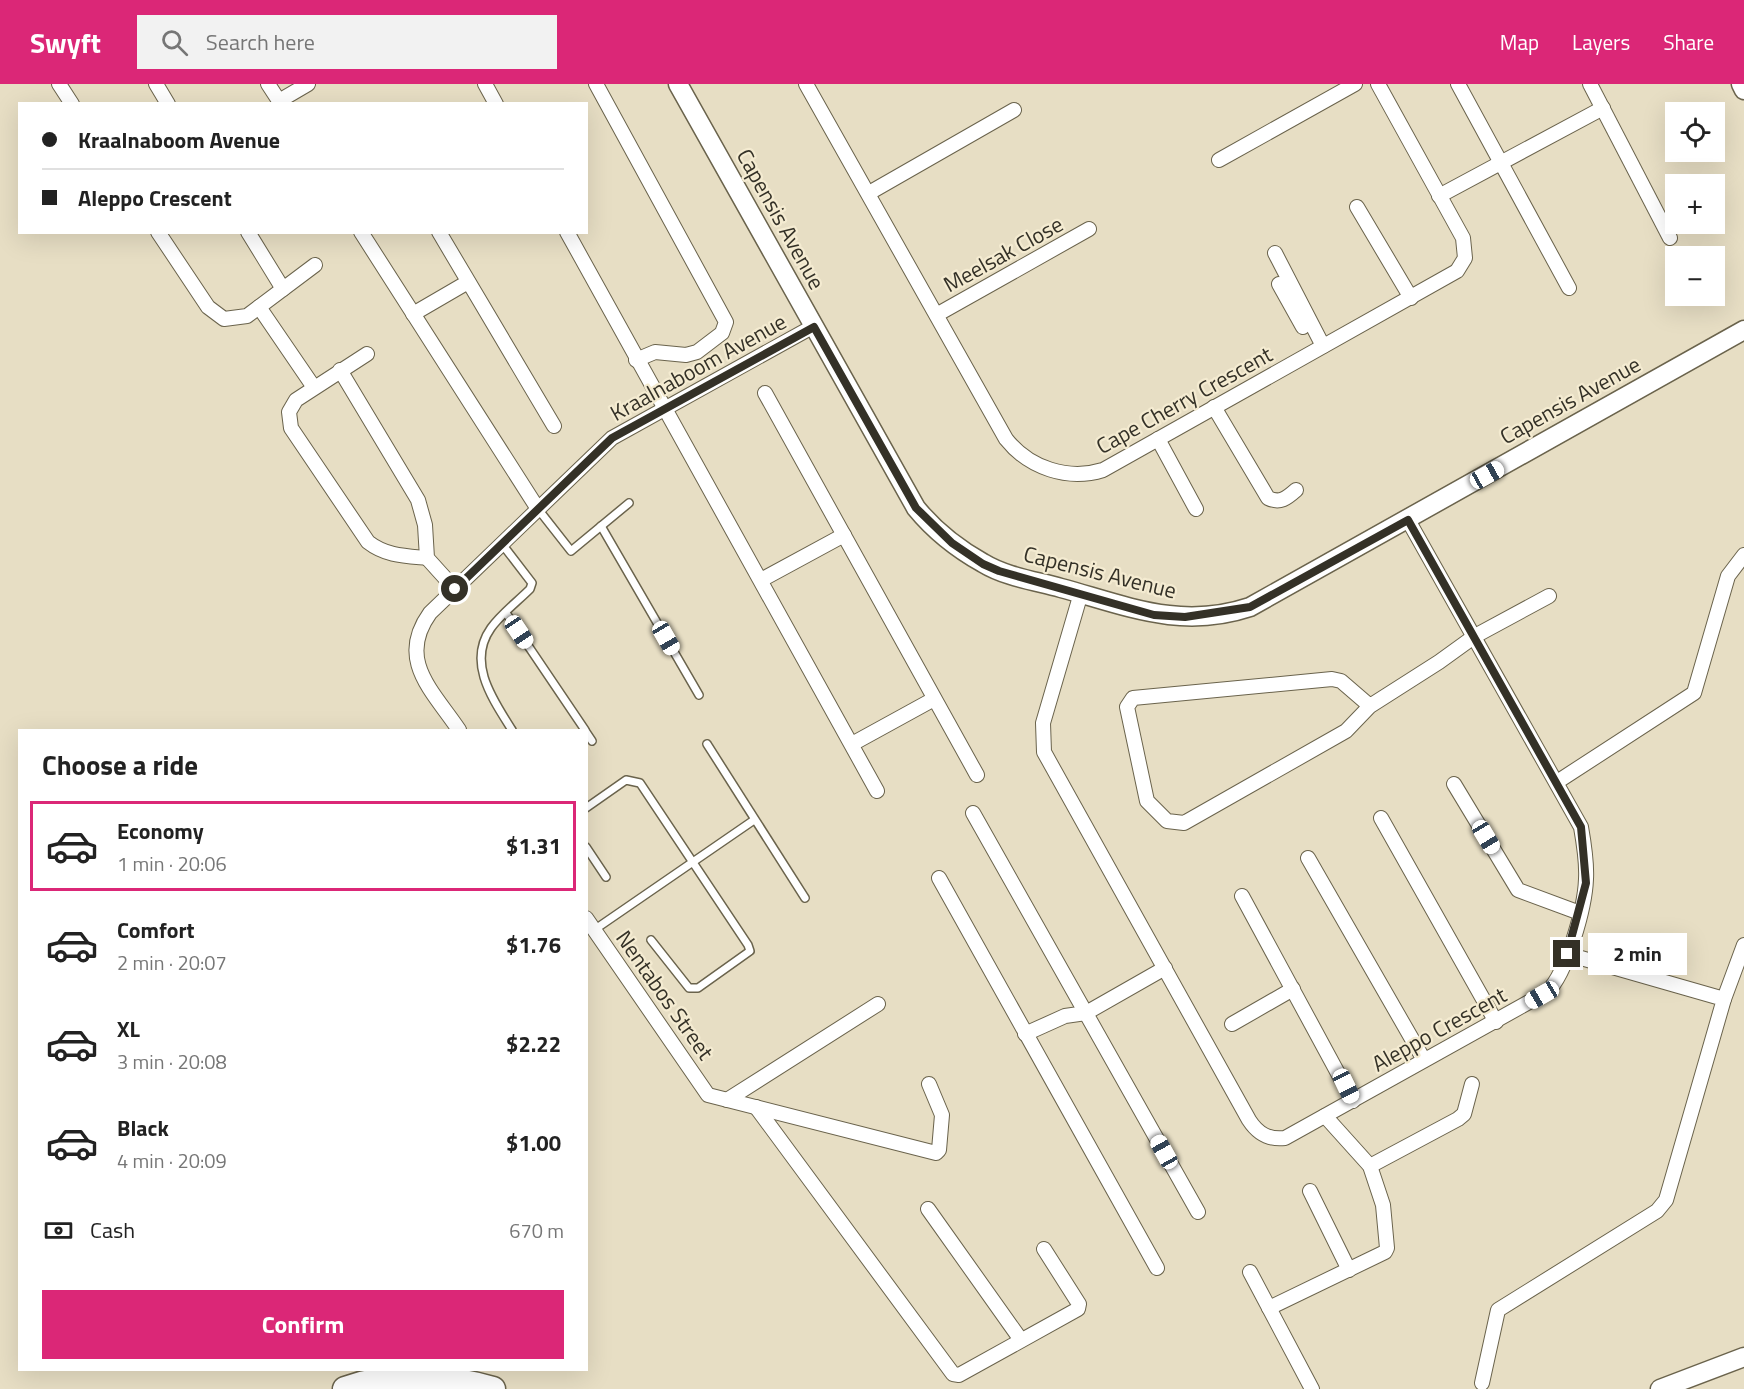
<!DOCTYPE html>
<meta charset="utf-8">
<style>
body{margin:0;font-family:"Titillium Web",sans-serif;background:#f2f2f2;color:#222;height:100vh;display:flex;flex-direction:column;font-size:22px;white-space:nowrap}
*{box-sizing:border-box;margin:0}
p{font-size:20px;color:#767676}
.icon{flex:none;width:33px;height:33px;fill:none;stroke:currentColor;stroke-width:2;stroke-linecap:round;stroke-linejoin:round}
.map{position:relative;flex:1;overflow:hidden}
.panel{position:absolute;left:18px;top:645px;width:570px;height:642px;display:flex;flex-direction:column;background:#fff;border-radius:0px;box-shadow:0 6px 24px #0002}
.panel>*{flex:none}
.hud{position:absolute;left:18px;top:18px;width:570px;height:132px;border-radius:0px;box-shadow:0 6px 24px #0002;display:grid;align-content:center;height:132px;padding:0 24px;background:#fff}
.tools{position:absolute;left:1665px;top:18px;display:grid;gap:12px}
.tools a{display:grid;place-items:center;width:60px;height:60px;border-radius:0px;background:#fff;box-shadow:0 6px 24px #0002;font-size:30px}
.end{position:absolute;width:27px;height:27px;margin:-14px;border:8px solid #343127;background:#fff;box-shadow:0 0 0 3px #fff}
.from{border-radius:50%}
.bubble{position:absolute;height:42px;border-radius:0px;background:#fff;box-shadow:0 6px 24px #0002;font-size:20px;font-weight:700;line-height:42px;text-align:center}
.car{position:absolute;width:18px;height:36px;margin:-18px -9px;border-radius:8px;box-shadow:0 0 4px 2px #0007;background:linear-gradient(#fff 24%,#345 0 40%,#fff 0 76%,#345 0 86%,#fff 0)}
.hud b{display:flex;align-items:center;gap:21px;height:57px;font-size:22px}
.hud b+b{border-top:2px solid #e0e0e0}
.hud i{width:15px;height:15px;background:#222}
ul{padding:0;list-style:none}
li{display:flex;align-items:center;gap:18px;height:90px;margin:0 12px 9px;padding:0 12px;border:3px solid transparent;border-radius:0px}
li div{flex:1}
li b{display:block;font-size:22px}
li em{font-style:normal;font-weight:700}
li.selected{border-color:#db2777}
li>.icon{width:54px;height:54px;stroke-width:1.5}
h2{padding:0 24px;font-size:27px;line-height:72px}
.pay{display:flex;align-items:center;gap:15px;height:66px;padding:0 24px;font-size:22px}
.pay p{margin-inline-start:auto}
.primary-button{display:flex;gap:12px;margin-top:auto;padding:12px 24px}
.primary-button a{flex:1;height:69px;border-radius:0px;background:#db2777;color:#fff;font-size:24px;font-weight:700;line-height:69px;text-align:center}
header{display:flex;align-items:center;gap:36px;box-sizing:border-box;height:84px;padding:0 30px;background:#db2777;color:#fff}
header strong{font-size:28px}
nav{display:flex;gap:33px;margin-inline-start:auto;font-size:21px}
.search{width:420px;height:54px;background:#f2f2f2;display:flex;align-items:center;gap:15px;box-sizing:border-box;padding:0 21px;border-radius:0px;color:#767676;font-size:22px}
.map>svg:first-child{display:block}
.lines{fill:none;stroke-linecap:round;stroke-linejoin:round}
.lane-casing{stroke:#6a634c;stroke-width:10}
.street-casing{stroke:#6a634c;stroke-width:16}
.secondary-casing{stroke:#6a634c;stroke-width:21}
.highway-casing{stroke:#6a634c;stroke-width:27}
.lane{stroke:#fff;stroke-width:7}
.street{stroke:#fff;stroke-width:14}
.secondary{stroke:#fff;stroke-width:18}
.highway{stroke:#fff;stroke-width:24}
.route{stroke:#343127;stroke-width:8}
.labels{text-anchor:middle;stroke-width:4.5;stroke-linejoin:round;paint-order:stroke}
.street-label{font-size:22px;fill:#343127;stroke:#f4ebd1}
</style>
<header>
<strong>Swyft</strong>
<div class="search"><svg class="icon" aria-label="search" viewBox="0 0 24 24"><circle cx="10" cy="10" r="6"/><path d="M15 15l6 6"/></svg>Search here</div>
<nav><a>Map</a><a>Layers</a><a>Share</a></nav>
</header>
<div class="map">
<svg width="1744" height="1305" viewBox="0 0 1744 1305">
<rect width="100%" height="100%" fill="#e7dec4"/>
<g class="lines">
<defs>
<g id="lane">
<path d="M538,425l33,42 58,-48"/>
<path d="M601,442l98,169"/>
<path d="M502,460l30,39 -2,6c-12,12 -29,25 -39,39 -25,35 3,73 21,102"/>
<path d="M506,529l79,117"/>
<path d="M586,648l6,9"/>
<path d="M707,660l98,154"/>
<path d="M586,724l40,-28 14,3 108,162 2,6 -52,37h-9l-38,-48"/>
<path d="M586,763l20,30"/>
<path d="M594,846l160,-110"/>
</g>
<g id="street">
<path d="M59,0l13,20"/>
<path d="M156,0l12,20"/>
<path d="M268,0l13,20"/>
<path d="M485,0l11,20"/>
<path d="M596,0l130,238 -4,11 -25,19 -11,3 -31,-3 -19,8"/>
<path d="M806,0l200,355c23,29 62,42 97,31l354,-199 8,-13 -2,-20 -85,-154"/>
<path d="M1458,0l111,204"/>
<path d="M1590,0l80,154"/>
<path d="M279,17l29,-17"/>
<path d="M1219,76l136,-76"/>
<path d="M869,109l145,-83"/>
<path d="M1439,112l164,-88"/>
<path d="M1357,123l54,91"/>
<path d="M158,148l50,75 16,12 23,-3 68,-51"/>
<path d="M248,148l35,57"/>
<path d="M361,148l177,277"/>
<path d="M439,148l115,194"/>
<path d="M567,148l310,559"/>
<path d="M1275,169l48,93"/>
<path d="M1279,200l24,43"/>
<path d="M259,223l54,79"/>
<path d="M413,230l55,-32"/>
<path d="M938,230l151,-85"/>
<path d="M367,270l-71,46 -7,12 2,16 77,114c18,14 37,14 59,16"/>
<path d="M340,286l78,130 7,25 2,33 28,31"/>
<path d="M765,309l212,382"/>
<path d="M1214,323l54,91c12,6 19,0 28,-8"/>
<path d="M1158,355l38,70"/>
<path d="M761,496l83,-45"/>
<path d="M1081,509l-38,130 1,29 205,368c9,14 20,20 36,18l262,-146c20,-19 38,-85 39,-113 1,-17 -2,-35 -5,-52l-173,-307"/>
<path d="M1370,622l-29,-25 -9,-2 -199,19 -6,9 20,94 20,20 17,2 162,-92 24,-25 69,-44 36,-26 74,-40"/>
<path d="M459,646c-26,-39 -63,-70 -29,-117l182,-175 202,-112"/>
<path d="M852,660l82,-45"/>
<path d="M1557,698l137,-89 34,-117 16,-21"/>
<path d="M1454,700l64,106 62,23"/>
<path d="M973,729l225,399"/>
<path d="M1381,734l115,204"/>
<path d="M1308,774l116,202"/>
<path d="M939,794l218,390"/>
<path d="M1242,812l111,205"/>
<path d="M586,834l122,177 228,58 3,-3 3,-35 -13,-31"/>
<path d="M1724,915l20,-54"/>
<path d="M1232,940l61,-35"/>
<path d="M1025,950l40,-18 21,-3 79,-45"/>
<path d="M727,1016l151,-96"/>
<path d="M756,1023l197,267 6,1 119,-66 1,-5 -35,-55"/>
<path d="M1370,1082l88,-47 6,-5 8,-30"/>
<path d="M1310,1107l39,79"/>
<path d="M928,1125l93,131"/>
<path d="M1250,1188l62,117"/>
<path d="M1269,1224l116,-56 2,-4 -4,-43 -13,-39 -45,-50"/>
<path d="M1482,1299l16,-73 159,-99 9,-11 58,-201 -157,-45"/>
</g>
<g id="secondary">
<path d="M678,0l238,424c18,22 42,41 67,55 23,14 53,18 78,25 66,18 120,42 189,19l494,-277"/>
<path d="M1741,0l3,6"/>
<path d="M1660,1305l84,-32"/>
</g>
<path id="highway" d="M345,1305c47,-17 101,-14 148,0"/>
</defs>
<use href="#lane" class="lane-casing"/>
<use href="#street" class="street-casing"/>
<use href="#secondary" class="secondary-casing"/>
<use href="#highway" class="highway-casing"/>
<use href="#lane" class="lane"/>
<use href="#street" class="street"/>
<use href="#secondary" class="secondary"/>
<use href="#highway" class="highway"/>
</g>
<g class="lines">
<path class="route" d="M455,505l157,-151 202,-111 102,181 36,35 31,21 16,7 155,44 31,2 65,-10 158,-87 173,307 5,56 -19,71"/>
</g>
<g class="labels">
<g class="street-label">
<text transform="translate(781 135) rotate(61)" y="8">Capensis Avenue</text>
<text transform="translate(1003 170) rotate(-29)" y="8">Meelsak Close</text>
<text transform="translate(698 283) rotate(-29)" y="8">Kraalnaboom Avenue</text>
<text transform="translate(1184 316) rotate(-29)" y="8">Cape Cherry Crescent</text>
<text transform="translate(1570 316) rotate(-29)" y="8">Capensis Avenue</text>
<text transform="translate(1100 488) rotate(14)" y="8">Capensis Avenue</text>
<text transform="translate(665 911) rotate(55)" y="8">Nentabos Street</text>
<text transform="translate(1439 945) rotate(-29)" y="8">Aleppo Crescent</text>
</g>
</g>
</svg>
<div class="tools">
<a><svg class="icon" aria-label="locate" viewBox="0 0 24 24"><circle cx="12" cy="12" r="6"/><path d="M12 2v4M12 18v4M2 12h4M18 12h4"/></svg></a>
<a>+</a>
<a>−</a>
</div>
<i class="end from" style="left:455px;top:505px"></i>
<i class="end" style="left:1567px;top:870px"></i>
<div class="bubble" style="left:1588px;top:849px;width:99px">2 min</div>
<i class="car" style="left:1487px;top:391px;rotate:61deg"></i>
<i class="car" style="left:519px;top:548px;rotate:146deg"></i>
<i class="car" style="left:666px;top:554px;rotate:150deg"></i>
<i class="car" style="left:1486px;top:753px;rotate:149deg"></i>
<i class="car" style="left:1542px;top:911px;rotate:240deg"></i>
<i class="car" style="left:1346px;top:1002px;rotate:154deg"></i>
<i class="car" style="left:1164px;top:1068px;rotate:331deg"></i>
<div class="hud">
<b><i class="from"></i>Kraalnaboom Avenue</b>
<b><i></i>Aleppo Crescent</b>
</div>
<section class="panel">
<h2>Choose a ride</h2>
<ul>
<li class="selected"><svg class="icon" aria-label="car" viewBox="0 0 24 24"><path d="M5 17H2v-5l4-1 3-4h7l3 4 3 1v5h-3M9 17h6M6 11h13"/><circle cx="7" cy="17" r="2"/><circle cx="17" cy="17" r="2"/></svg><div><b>Economy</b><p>1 min · 20:06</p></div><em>$1.31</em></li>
<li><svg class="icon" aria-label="car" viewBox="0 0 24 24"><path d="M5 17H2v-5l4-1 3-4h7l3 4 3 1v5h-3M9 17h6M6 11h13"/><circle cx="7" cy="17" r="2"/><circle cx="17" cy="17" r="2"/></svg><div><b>Comfort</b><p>2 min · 20:07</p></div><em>$1.76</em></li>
<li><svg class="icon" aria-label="car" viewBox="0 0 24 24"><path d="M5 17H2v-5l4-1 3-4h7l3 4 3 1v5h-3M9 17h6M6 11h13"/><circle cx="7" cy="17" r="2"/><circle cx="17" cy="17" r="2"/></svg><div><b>XL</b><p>3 min · 20:08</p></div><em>$2.22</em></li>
<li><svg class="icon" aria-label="car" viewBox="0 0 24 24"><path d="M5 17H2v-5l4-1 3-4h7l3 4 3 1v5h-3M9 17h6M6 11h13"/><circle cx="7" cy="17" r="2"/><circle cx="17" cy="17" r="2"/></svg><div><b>Black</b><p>4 min · 20:09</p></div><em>$1.00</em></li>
</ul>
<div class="pay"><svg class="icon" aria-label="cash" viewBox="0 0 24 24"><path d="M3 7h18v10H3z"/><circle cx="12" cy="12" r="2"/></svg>Cash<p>670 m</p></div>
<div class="primary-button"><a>Confirm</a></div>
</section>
</div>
